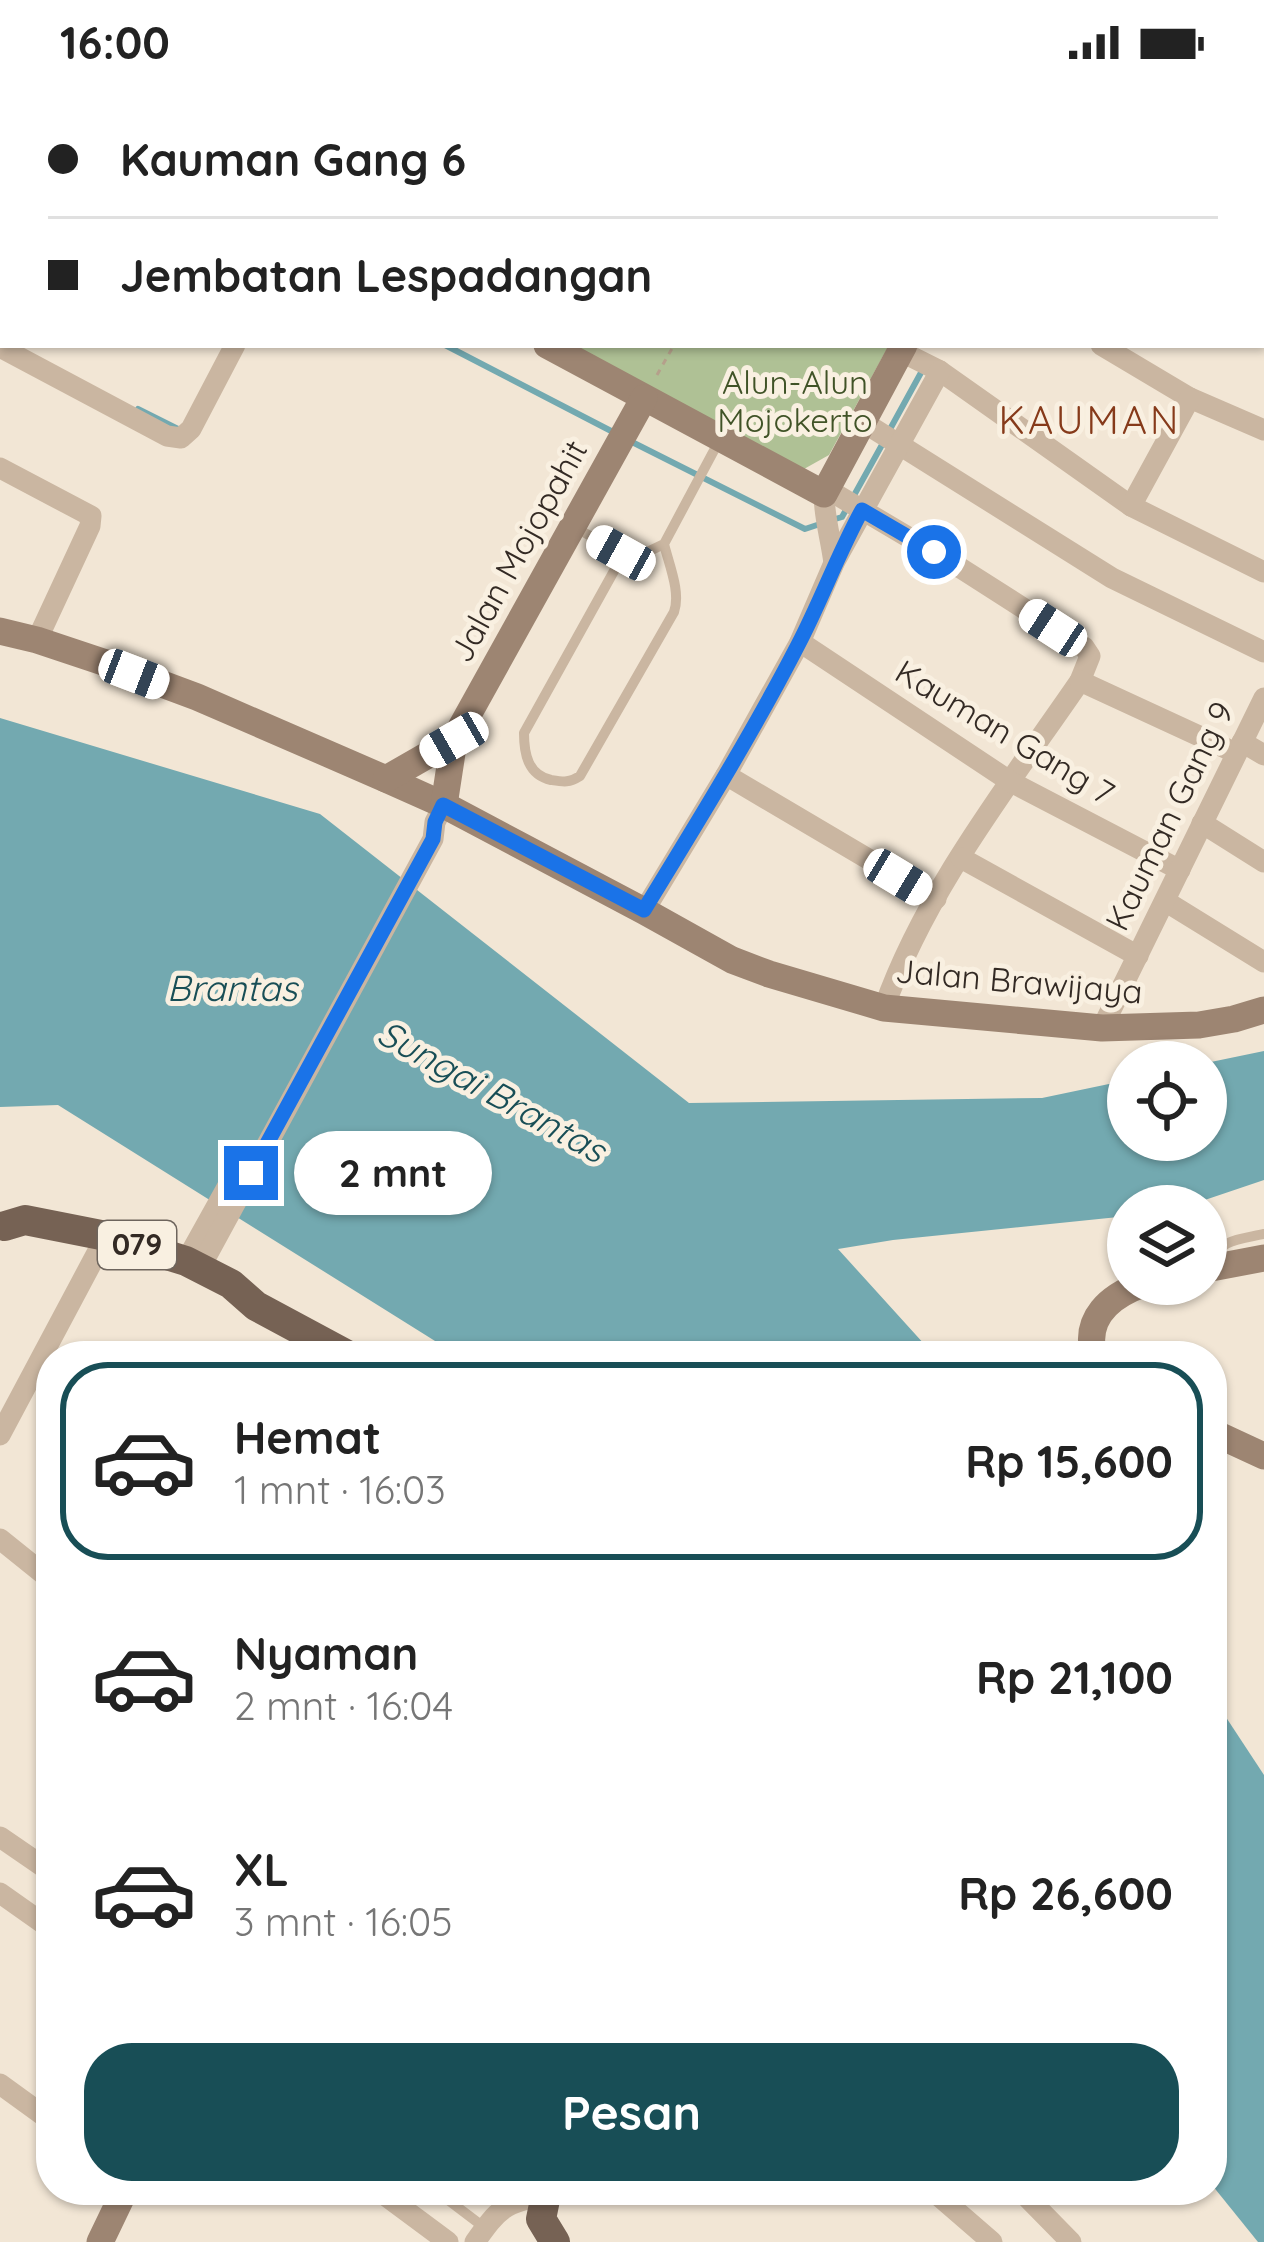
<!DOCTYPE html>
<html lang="id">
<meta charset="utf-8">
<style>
body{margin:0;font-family:Quicksand,sans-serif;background:#f6f6f6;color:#222;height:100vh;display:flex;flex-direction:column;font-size:45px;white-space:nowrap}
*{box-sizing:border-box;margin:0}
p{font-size:39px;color:#767676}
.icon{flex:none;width:66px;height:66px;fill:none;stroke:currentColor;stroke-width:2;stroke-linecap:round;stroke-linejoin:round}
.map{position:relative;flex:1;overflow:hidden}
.sheet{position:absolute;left:36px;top:1257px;width:1191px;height:864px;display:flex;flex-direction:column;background:#fff;border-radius:48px;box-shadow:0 3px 9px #0004}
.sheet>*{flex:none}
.hud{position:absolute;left:0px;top:0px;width:1266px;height:264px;box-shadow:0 3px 9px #0004;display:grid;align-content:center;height:264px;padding:0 48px;background:#fff}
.buttons{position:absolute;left:1107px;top:957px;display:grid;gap:24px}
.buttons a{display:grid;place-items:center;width:120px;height:120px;border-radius:50%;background:#fff;box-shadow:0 3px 9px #0004;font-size:60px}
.end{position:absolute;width:54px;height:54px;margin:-27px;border:15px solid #1a73e8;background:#fff;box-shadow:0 0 0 6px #fff}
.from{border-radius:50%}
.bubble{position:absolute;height:84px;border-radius:42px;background:#fff;box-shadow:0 3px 9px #0004;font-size:39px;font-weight:700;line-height:84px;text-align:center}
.car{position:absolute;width:36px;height:72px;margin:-36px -18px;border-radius:15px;box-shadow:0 0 9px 3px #0007;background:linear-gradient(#fff 24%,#345 0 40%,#fff 0 76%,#345 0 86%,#fff 0)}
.hud b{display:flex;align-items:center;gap:42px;height:114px;font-size:45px}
.hud b+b{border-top:3px solid #e0e0e0}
.hud i{width:30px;height:30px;background:#222}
ul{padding:21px 0 0;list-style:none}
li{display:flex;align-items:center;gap:36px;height:198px;margin:0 24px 18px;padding:0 24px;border:6px solid transparent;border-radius:48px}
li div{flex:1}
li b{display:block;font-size:45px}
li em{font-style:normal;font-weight:700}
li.on{border-color:#184e56}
li>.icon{width:108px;height:108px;stroke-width:1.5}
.button{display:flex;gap:24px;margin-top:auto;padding:24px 48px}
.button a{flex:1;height:138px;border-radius:48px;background:#184e56;color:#fff;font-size:48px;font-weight:700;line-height:138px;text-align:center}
.status{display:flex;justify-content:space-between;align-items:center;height:84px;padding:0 60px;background:#fff;direction:ltr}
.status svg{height:33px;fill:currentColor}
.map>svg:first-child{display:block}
.green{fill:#afc195}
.water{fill:#73a9b0}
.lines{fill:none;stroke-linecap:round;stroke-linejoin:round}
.stream{stroke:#73a9b0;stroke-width:6}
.path{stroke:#b5a08b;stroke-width:3;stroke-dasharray:6 6;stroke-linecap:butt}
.lane{stroke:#cab6a1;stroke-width:10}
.street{stroke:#cab6a1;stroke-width:21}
.secondary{stroke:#9d8572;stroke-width:27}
.primary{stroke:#766254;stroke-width:30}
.route{stroke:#1a73e8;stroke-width:15}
.labels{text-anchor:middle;stroke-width:10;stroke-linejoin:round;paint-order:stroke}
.shield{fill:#f9f0e1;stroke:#6e655d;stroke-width:3}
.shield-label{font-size:30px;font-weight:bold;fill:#332a24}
.park-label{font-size:33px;fill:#405327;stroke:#f9f0e1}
.street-label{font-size:33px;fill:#332a24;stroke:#f9f0e1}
.water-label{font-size:36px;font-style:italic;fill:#184e56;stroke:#f9f0e1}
.quarter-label{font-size:39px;letter-spacing:3px;fill:#863a1a;stroke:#f9f0e1}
</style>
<div class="status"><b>16:00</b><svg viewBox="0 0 49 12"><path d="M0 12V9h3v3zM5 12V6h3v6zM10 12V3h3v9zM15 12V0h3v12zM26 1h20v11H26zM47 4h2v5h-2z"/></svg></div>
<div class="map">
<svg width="1264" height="2158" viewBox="0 0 1264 2158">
<rect width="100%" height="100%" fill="#f2e6d5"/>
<g class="green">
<path d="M594,0h330l6,3h-338z"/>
<path d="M569,261h320l-60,110 -25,14z"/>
</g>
<g class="water">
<path d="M0,634l320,96 369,289 353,-5 86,-18v60h78v-77l58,-12v129l-77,26h-59v10l-235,24 -55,9 97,107h-476l-401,-251 -58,2z"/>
<path d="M1212,1612l52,79v467h-6l-46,-57z"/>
</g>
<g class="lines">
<g class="stream">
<path d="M445,261l170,88"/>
<path d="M138,325l42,21"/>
<path d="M889,347l34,-62"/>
<path d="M632,358l173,87 15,-5"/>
<path d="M832,436l10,-3 41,-74"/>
</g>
<g class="path">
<path d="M820,3l2,-3"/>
<path d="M657,291l17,-30"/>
</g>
<g class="lane">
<path d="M320,0v3"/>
<path d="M408,0l1,3"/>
<path d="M245,2l1,-2"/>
<path d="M576,444l45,25 6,9"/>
<path d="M664,460c5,21 17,48 10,68l-94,164c-11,7 -16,6 -29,4 -23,-5 -27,-26 -27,-47l90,-162 4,-5 46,-22 55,-103"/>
<path d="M1212,1181c4,-26 30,-26 52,-31"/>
<path d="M435,2106l50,38"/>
</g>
<g class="street">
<path d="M984,0l7,3"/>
<path d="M1181,3l2,-3"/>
<path d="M1263,92h1"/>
<path d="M1263,198h1"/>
<path d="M1101,261l89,53 74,32"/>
<path d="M0,263l167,89 14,2 10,-9 44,-84"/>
<path d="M900,267l40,20 191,135 133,66"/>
<path d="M863,338l249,156 152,74"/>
<path d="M0,384l91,48 -1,10 -53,114"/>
<path d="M827,405l135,80 122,78 6,9 -10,25c-70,102 -155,210 -196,327"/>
<path d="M824,410c0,23 7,45 10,69"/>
<path d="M1131,422l59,-108"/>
<path d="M800,558l211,140 169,88"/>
<path d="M1080,597l156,72"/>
<path d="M1242,658l22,13"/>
<path d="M726,691l210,124"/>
<path d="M1202,739l62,39"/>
<path d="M961,774l177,98"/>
<path d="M1165,817l99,61"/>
<path d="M644,827l82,-136 74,-133 34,-79 106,-192"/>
<path d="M1102,944l162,-330"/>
<path d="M186,1177l59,-106"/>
<path d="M200,1184l233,-429 2,-17 9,-17"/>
<path d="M0,1351l106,-199"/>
<path d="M0,1455l51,41"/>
<path d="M0,1753l51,35"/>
<path d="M0,1809l51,36"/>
<path d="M0,2000l51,37"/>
<path d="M378,2106l70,52"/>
<path d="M932,2106l60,52"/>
<path d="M1020,2106l51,52"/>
<path d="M475,2158c24,-34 29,-39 70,-47"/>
</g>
<g class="secondary">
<path d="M1021,0l3,3"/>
<path d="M574,3l2,-3"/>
<path d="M547,261l277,149 80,-149"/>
<path d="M0,547l37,9 66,22 94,35 189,82 58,26 200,106 88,49 37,14 115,34 218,20 97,-3 35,-6 30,-9"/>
<path d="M386,695l68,-39"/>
<path d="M444,721l10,-65 190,-342"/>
<path d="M1206,1185l58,-11"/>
<path d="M1094,1272c-11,-38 16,-60 49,-72"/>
<path d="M1212,1348l52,24"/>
<path d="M100,2158l25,-52"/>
</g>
<g class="primary">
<path d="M5,1142l20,-6 81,16 80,25 45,23 25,22 93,50"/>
<path d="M547,2106l-6,29 14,23"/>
</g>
</g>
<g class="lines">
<path class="route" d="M251,1089l182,-334 2,-17 8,-17 201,105c53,-87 107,-174 154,-265 23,-44 40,-91 64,-135l72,42"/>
</g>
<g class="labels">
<rect class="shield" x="98" y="1137" width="78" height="48" rx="9"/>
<g class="shield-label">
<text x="137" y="1171">079</text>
</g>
<g class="park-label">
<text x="795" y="310">Alun-Alun<tspan x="795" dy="38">Mojokerto</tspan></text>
</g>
<g class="street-label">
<text transform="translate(518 467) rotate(-61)" y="12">Jalan Mojopahit</text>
<text transform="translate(1005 648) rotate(31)" y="12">Kauman Gang 7</text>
<text transform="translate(1169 732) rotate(-64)" y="12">Kauman Gang 9</text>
<text transform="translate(1019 897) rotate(5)" y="12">Jalan Brawijaya</text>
</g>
<g class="water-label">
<text x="232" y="917">Brantas</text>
<text transform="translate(492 1007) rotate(29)" y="13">Sungai Brantas</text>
</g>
<g class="quarter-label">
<text x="1090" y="350">KAUMAN</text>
</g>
</g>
</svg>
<div class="buttons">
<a><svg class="icon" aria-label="locate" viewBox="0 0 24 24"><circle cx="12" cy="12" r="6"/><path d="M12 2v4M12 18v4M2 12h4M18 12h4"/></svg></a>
<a><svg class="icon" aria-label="layers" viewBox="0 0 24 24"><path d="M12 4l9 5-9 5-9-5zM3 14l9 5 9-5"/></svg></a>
</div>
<i class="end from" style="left:934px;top:468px"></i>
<i class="end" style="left:251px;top:1089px"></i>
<div class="bubble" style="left:294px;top:1047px;width:198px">2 mnt</div>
<i class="car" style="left:621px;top:469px;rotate:299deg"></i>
<i class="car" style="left:1053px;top:544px;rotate:303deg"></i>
<i class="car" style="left:134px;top:590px;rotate:111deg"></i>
<i class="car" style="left:454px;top:656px;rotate:240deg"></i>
<i class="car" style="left:898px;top:793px;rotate:121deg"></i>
<div class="hud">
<b><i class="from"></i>Kauman Gang 6</b>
<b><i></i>Jembatan Lespadangan</b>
</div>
<section class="sheet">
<ul>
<li class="on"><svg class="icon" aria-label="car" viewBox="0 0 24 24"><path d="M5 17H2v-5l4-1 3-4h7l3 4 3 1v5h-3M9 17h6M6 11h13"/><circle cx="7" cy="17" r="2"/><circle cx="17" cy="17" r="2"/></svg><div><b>Hemat</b><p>1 mnt · 16:03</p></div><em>Rp 15,600</em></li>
<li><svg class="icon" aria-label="car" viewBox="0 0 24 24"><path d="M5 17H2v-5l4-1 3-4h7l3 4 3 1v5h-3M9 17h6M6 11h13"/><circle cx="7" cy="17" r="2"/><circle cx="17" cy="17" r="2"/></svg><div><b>Nyaman</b><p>2 mnt · 16:04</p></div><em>Rp 21,100</em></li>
<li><svg class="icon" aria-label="car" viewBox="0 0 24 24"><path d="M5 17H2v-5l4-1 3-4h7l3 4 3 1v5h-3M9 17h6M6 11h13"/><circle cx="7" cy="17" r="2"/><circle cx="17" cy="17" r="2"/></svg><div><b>XL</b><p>3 mnt · 16:05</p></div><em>Rp 26,600</em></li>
</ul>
<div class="button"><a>Pesan</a></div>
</section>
</div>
